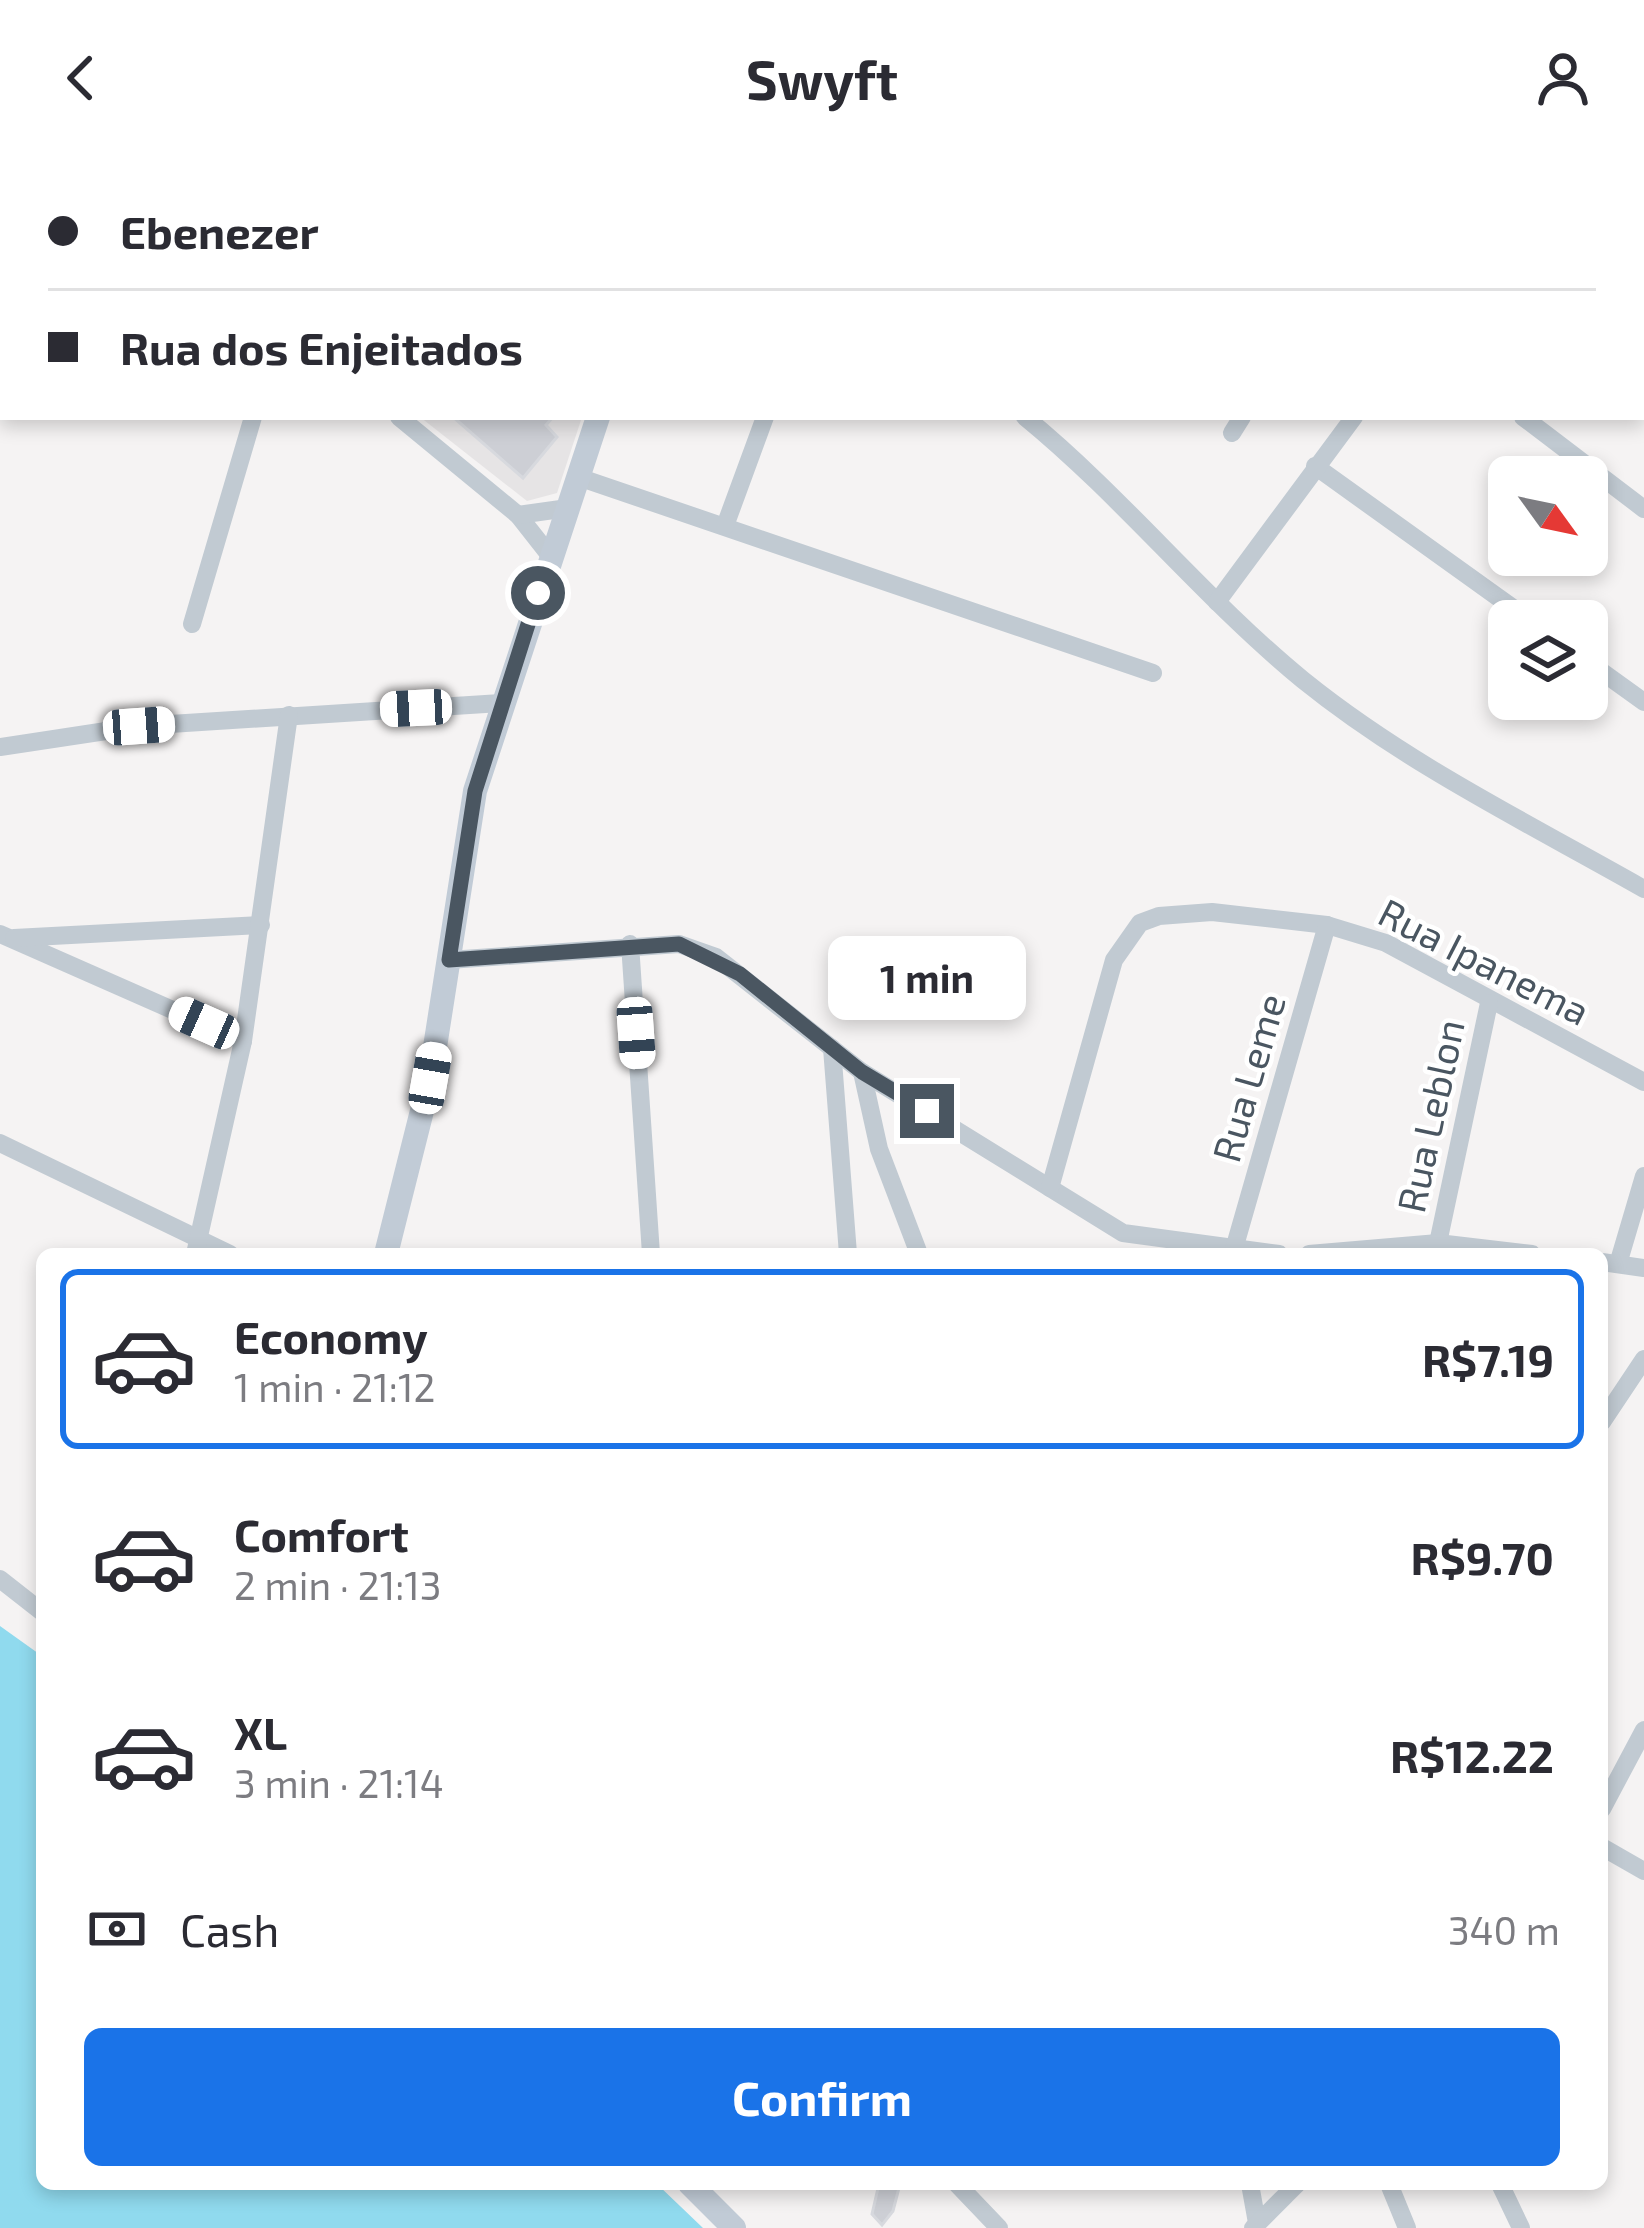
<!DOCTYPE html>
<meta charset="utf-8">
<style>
body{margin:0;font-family:"Exo 2",sans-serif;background:#f2f2f3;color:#2b2b33;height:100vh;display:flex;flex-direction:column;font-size:45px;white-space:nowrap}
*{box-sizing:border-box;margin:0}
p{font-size:39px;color:#7c7c81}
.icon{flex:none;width:66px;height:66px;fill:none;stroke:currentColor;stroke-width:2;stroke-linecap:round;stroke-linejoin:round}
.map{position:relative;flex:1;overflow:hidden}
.sheet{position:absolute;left:36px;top:1092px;width:1572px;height:942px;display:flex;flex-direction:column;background:#fff;border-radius:18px;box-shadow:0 6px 18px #0003}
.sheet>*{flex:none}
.guide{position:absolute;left:0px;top:0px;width:1644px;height:264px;box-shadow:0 6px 18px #0003;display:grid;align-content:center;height:264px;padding:0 48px;background:#fff}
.needle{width:78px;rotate:123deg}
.tools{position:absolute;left:1488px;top:300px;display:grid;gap:24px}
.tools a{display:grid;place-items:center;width:120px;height:120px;border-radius:18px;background:#fff;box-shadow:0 6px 18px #0003;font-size:60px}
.end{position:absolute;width:54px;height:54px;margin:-27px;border:15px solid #4a5661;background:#fff;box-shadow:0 0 0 6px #fff}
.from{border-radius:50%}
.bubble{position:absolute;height:84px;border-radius:18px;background:#fff;box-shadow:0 6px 18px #0003;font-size:39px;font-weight:700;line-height:84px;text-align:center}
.car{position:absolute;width:36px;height:72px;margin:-36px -18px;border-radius:15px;box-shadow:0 0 9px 3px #0007;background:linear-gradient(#fff 24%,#345 0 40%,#fff 0 76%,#345 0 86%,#fff 0)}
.guide b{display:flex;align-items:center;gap:42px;height:114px;font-size:45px}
.guide b+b{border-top:3px solid #e1e1e2}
.guide i{width:30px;height:30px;background:#2b2b33}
ul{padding:21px 0 0;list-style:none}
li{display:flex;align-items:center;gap:36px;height:180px;margin:0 24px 18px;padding:0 24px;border:6px solid transparent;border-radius:18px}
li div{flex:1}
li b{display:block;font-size:45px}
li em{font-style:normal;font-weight:700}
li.current{border-color:#1a73e8}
li>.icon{width:108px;height:108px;stroke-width:1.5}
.pay{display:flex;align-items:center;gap:30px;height:132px;padding:0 48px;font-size:45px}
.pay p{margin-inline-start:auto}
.button{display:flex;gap:24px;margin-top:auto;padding:24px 48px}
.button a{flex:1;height:138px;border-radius:18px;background:#1a73e8;color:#fff;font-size:48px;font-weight:700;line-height:138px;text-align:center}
header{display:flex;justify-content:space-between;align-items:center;height:156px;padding:0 48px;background:#fff;font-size:54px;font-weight:700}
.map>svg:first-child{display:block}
.education{fill:#e6e4e5}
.water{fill:#90daee}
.building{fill:#cdcfd5;stroke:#d7d9de;stroke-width:3}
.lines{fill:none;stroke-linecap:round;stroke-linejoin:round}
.street{stroke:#c1cad2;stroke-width:18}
.secondary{stroke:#c1cbd6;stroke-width:24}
.route{stroke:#4a5661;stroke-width:15}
.labels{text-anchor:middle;stroke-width:9;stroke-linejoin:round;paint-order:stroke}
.street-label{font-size:39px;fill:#4a5661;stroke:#fff}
</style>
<header><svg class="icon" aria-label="back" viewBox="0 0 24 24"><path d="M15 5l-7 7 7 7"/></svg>Swyft<svg class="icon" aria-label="person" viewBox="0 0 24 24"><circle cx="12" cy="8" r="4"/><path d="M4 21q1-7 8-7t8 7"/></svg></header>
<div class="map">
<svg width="1644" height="2072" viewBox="0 0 1644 2072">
<rect width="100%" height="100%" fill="#f5f3f3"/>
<path class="education" d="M420,261h162l-25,76 -30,8z"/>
<path class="water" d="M0,1470l42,30v528h615l46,44h-703z"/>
<g class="building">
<path d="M453,261h100l-7,8 11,12 -34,41z"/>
<path d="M879,2028h21l-7,27 -11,14 -10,-11z"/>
</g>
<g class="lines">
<g class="street">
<path d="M82,0l4,3"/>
<path d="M487,0l4,3"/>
<path d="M1167,0l3,3"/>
<path d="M66,3l1,-3"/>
<path d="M107,3l2,-3"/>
<path d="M510,3l2,-3"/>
<path d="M1040,3l3,-3"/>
<path d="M1234,3l2,-3"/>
<path d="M1641,158l3,2"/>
<path d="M0,204l3,-9"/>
<path d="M399,261l119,98 33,42"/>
<path d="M1025,261c99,81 179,182 278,263 104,84 225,143 341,209"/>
<path d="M1523,261l121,92"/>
<path d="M1232,277l10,-16"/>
<path d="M1315,310l216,155"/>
<path d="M578,321l575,196"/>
<path d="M518,359l50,-7"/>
<path d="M725,370l40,-109"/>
<path d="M1217,446l137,-185"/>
<path d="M192,468l61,-207"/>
<path d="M1587,505l57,41"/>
<path d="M0,591l139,-21 362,-23"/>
<path d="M0,778l243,107"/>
<path d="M14,782l247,-13"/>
<path d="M630,788l21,310"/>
<path d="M449,804l230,-16 37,13 146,115 261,161 156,21"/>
<path d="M832,892l16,206"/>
<path d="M862,916l17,77 40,105"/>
<path d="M0,987l230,111"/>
<path d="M1050,1032l64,-228 26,-37 19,-7 53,-4 115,13 59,18 258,139"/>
<path d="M1438,1087l51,-240"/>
<path d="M1234,1093l93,-324"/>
<path d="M195,1098l48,-213 46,-326"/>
<path d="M1309,1098l129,-11 94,11"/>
<path d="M1602,1106l42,6"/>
<path d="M1618,1108l26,-88"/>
<path d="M1602,1266l42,-63"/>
<path d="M0,1423l42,33"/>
<path d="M1602,1653l42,-79"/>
<path d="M1602,1691l42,24"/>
<path d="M957,2028l42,44"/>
<path d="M1250,2028l7,39"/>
<path d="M1389,2028l18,44"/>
<path d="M1500,2028l21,44"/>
<path d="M1253,2072l44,-44"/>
</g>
<g class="secondary">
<path d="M688,3l2,-3"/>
<path d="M386,1098l44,-175 45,-288 123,-374"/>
<path d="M690,2028l44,44"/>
</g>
</g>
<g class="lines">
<path class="route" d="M538,437l-63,198 -26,169 230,-16 61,30 122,98 65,39"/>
</g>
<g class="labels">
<g class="street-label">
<text transform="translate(1484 806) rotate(27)" y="14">Rua Ipanema</text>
<text transform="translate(1249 922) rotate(-74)" y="14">Rua Leme</text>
<text transform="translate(1431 960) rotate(-78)" y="14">Rua Leblon</text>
</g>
</g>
</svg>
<div class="tools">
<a><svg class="needle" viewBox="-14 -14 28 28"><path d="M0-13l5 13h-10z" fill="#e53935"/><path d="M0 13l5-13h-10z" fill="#7c7c81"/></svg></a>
<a><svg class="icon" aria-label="layers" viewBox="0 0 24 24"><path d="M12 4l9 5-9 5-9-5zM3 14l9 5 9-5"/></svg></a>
</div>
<i class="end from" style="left:538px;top:437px"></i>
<i class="end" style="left:927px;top:955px"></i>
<div class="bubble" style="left:828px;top:780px;width:198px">1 min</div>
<i class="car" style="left:416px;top:552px;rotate:267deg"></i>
<i class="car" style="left:139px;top:570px;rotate:86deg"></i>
<i class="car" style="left:204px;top:867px;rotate:294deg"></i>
<i class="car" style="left:636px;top:877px;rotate:176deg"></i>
<i class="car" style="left:430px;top:922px;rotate:10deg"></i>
<div class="guide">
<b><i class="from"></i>Ebenezer</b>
<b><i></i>Rua dos Enjeitados</b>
</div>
<section class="sheet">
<ul>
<li class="current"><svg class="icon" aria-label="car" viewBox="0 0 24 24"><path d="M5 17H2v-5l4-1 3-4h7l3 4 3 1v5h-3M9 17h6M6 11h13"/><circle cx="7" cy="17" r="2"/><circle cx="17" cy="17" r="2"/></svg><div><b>Economy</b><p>1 min · 21:12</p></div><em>R$7.19</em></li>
<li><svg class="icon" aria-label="car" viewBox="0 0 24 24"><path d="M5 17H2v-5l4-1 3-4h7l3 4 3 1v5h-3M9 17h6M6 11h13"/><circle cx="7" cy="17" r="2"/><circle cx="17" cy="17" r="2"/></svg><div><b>Comfort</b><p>2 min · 21:13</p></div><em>R$9.70</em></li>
<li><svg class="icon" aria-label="car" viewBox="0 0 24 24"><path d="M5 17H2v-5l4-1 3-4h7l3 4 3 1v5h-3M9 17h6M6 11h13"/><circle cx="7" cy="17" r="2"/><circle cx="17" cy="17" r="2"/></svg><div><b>XL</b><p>3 min · 21:14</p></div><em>R$12.22</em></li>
</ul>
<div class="pay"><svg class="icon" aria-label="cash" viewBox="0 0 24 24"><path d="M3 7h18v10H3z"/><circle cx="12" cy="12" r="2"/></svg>Cash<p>340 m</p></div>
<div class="button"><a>Confirm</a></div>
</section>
</div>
